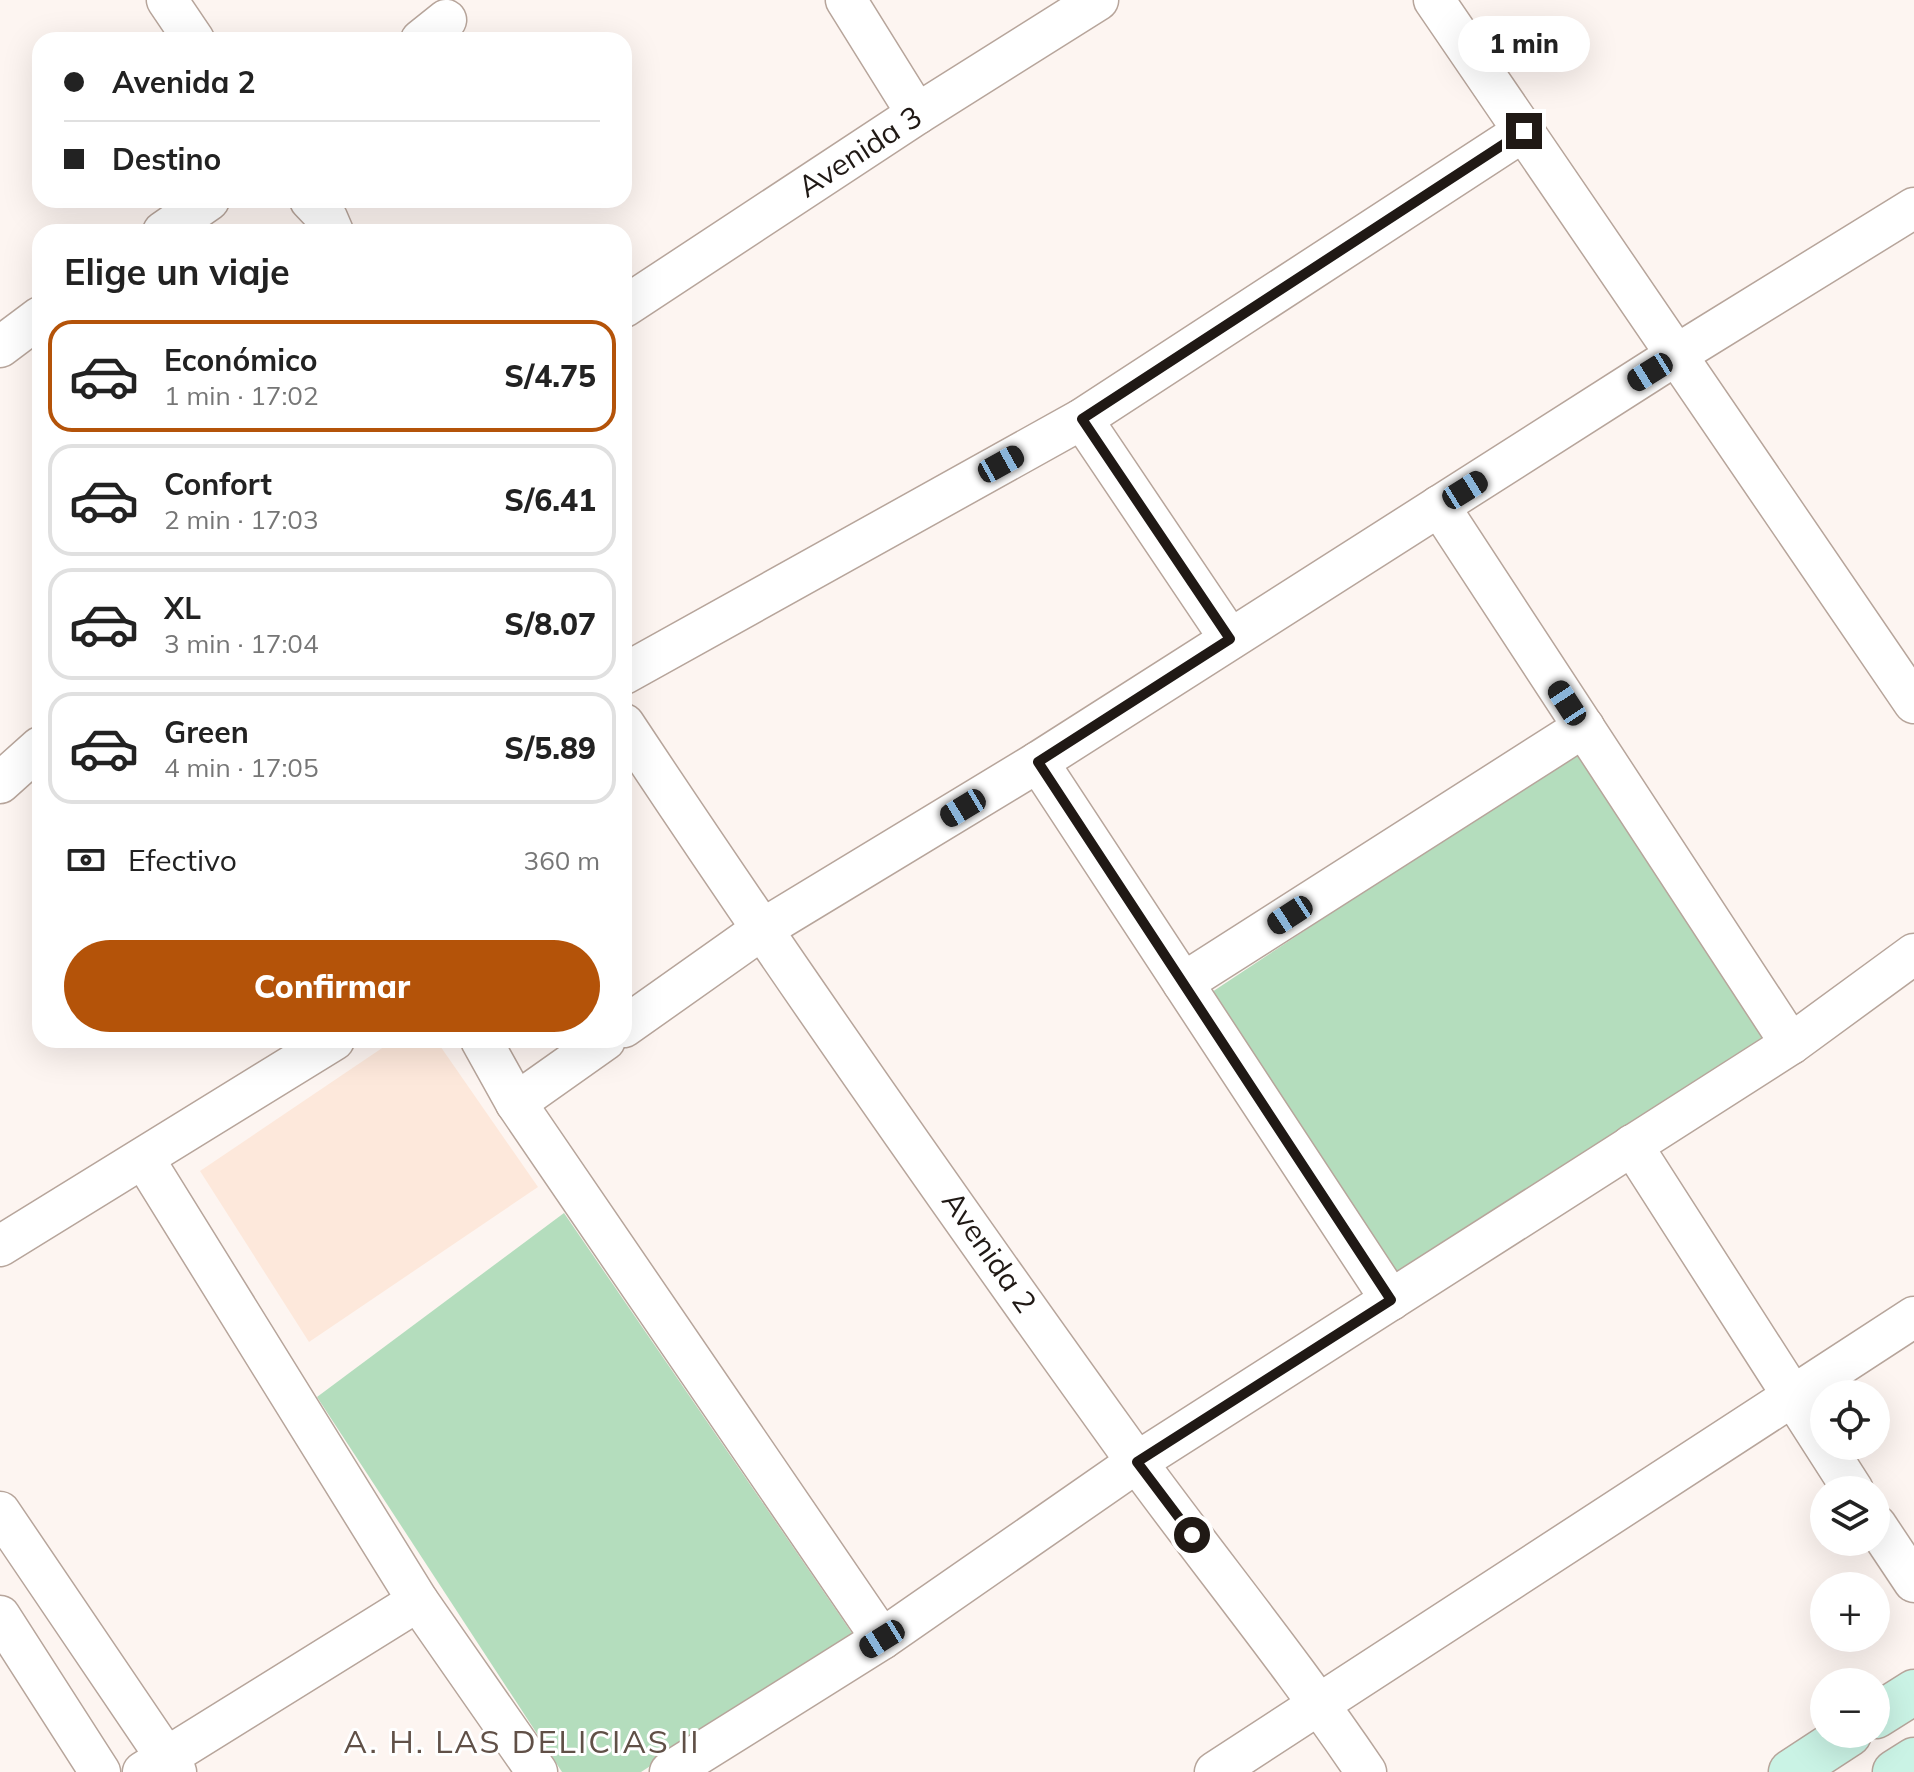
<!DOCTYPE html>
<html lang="es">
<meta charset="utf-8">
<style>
body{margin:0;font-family:Mulish,sans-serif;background:#f6f6f6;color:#222;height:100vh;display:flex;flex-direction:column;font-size:30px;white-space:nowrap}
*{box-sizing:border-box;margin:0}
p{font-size:26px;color:#767676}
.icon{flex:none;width:44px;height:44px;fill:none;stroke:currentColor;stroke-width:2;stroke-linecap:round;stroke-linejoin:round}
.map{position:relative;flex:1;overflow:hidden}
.drawer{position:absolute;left:32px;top:224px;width:600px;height:824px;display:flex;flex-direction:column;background:#fff;border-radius:24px;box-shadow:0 8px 32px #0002}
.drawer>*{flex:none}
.guide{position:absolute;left:32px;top:32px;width:600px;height:176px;border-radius:24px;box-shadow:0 8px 32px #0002;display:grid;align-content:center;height:176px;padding:0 32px;background:#fff}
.fabs{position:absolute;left:1810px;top:1380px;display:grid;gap:16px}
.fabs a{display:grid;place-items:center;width:80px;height:80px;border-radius:50%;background:#fff;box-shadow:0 8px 32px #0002;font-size:40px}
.end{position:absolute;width:36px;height:36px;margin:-18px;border:10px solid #201915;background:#fff;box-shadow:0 0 0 4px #fff}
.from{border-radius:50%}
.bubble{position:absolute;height:56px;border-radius:28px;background:#fff;box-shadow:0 8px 32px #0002;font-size:26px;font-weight:800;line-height:56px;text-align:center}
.car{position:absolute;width:24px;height:48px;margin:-24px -12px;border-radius:10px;box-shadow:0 0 6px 2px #0007;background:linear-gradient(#222 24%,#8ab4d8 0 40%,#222 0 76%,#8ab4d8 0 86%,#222 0)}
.guide b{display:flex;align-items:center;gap:28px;height:76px;font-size:30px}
.guide b+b{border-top:2px solid #e0e0e0}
.guide i{width:20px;height:20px;background:#222}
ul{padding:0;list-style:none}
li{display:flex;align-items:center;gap:24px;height:112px;margin:0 16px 12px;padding:0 16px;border:4px solid #e0e0e0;border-radius:24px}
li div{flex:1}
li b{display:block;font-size:30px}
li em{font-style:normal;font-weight:800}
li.active{border-color:#b45309}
li>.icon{width:72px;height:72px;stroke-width:1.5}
h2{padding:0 32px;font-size:36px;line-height:96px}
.pay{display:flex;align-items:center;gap:20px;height:88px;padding:0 32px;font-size:30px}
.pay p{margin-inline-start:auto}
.button{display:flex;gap:16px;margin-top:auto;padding:16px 32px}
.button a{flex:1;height:92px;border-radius:48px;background:#b45309;color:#fff;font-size:32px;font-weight:800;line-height:92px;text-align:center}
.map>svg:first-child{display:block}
.built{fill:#fde8db}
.green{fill:#b4ddbd}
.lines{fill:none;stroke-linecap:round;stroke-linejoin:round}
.minor-casing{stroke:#b7a59b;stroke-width:43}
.secondary-casing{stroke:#b7a59b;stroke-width:47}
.minor{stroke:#fff;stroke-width:40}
.secondary{stroke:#caf3e5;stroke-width:44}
.route{stroke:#201915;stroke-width:10}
.labels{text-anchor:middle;stroke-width:6;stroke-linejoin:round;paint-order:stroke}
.street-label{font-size:30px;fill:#201915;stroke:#fff}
.neighbourhood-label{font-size:32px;letter-spacing:2px;fill:#605047;stroke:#fff}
</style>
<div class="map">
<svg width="1914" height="1772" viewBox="0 0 1914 1772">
<rect width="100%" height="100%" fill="#fdf5f1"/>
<path class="built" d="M394,1040h42l102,147 -229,155 -109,-171z"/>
<g class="green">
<path d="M1579,749l192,292 -376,242 -183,-291z"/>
<path d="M564,1213l290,423 -213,136h-79l-245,-375z"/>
</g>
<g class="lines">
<defs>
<g id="minor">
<path d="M167,0l27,40"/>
<path d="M846,0l71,114"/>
<path d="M1434,0l480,703"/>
<path d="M421,40l25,-20"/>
<path d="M310,200l17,18 6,14"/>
<path d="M163,232l46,-32"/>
<path d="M624,307l293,-193 181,-114"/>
<path d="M0,347l40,-30"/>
<path d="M1082,419l148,220"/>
<path d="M1439,506l352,538"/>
<path d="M624,674l458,-255 442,-288"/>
<path d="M624,724c165,249 337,494 512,737 76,104 158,204 230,311"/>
<path d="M1038,762l353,538"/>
<path d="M0,783l40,-36"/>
<path d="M1183,983l401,-256"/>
<path d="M624,1027l137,-97 277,-168 638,-407 238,-147"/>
<path d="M481,1040l35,63 366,536"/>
<path d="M516,1103l89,-63"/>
<path d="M1632,1145l221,345"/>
<path d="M144,1159l274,442 119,171"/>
<path d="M0,1246l334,-206"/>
<path d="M0,1512l176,260"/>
<path d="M1876,1525l38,57"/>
<path d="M0,1616l100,156"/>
<path d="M143,1772l275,-171"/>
<path d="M670,1772l212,-133 255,-177 654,-418 123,-90"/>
<path d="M1215,1772l699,-455"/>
</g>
<g id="secondary">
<path d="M1876,1716l38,-24"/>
<path d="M1791,1772l58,-38"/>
<path d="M1895,1772l19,-12"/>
</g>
</defs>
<use href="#minor" class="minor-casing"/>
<use href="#secondary" class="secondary-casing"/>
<use href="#minor" class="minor"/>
<use href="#secondary" class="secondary"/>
</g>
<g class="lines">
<path class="route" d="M1192,1535l-55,-73 254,-162 -353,-538 192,-123 -148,-220 442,-288"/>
</g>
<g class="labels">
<g class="street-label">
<text transform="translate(860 152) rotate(-33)" y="10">Avenida 3</text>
<text transform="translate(989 1252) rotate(55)" y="10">Avenida 2</text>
</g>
<g class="neighbourhood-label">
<text x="522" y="1753">A. H. LAS DELICIAS II</text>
</g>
</g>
</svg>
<div class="fabs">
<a><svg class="icon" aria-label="locate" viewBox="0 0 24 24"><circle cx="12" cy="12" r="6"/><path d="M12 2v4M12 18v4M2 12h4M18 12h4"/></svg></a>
<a><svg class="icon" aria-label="layers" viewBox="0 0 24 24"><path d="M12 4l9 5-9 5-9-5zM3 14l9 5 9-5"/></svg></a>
<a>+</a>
<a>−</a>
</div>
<i class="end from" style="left:1192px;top:1535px"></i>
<i class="end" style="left:1524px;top:131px"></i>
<div class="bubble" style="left:1458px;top:16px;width:132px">1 min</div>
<i class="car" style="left:1650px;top:372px;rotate:238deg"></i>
<i class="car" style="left:1001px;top:464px;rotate:61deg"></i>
<i class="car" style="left:1465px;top:490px;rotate:58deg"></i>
<i class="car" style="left:1567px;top:703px;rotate:327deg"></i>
<i class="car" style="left:963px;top:808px;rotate:239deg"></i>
<i class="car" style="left:1290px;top:915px;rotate:237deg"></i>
<i class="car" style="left:882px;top:1639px;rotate:238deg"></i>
<div class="guide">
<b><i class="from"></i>Avenida 2</b>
<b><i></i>Destino</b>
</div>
<section class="drawer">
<h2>Elige un viaje</h2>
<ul>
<li class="active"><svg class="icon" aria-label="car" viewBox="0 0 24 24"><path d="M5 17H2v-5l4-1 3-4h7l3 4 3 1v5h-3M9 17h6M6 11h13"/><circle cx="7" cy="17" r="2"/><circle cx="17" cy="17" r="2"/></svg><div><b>Económico</b><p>1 min · 17:02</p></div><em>S/4.75</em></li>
<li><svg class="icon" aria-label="car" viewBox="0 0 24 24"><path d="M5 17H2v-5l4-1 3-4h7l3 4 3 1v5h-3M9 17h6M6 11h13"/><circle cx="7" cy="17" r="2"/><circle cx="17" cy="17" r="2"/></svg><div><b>Confort</b><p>2 min · 17:03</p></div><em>S/6.41</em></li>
<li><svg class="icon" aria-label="car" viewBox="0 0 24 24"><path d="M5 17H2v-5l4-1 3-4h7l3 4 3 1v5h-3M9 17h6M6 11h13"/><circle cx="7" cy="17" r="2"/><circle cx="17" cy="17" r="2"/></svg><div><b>XL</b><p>3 min · 17:04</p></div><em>S/8.07</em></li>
<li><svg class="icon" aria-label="car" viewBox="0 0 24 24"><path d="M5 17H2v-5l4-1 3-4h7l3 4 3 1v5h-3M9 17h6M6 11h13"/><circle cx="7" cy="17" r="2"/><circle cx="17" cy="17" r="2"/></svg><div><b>Green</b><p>4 min · 17:05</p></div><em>S/5.89</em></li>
</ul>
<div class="pay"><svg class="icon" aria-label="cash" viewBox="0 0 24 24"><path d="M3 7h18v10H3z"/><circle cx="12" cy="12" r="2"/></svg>Efectivo<p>360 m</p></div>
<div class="button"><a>Confirmar</a></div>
</section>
</div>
